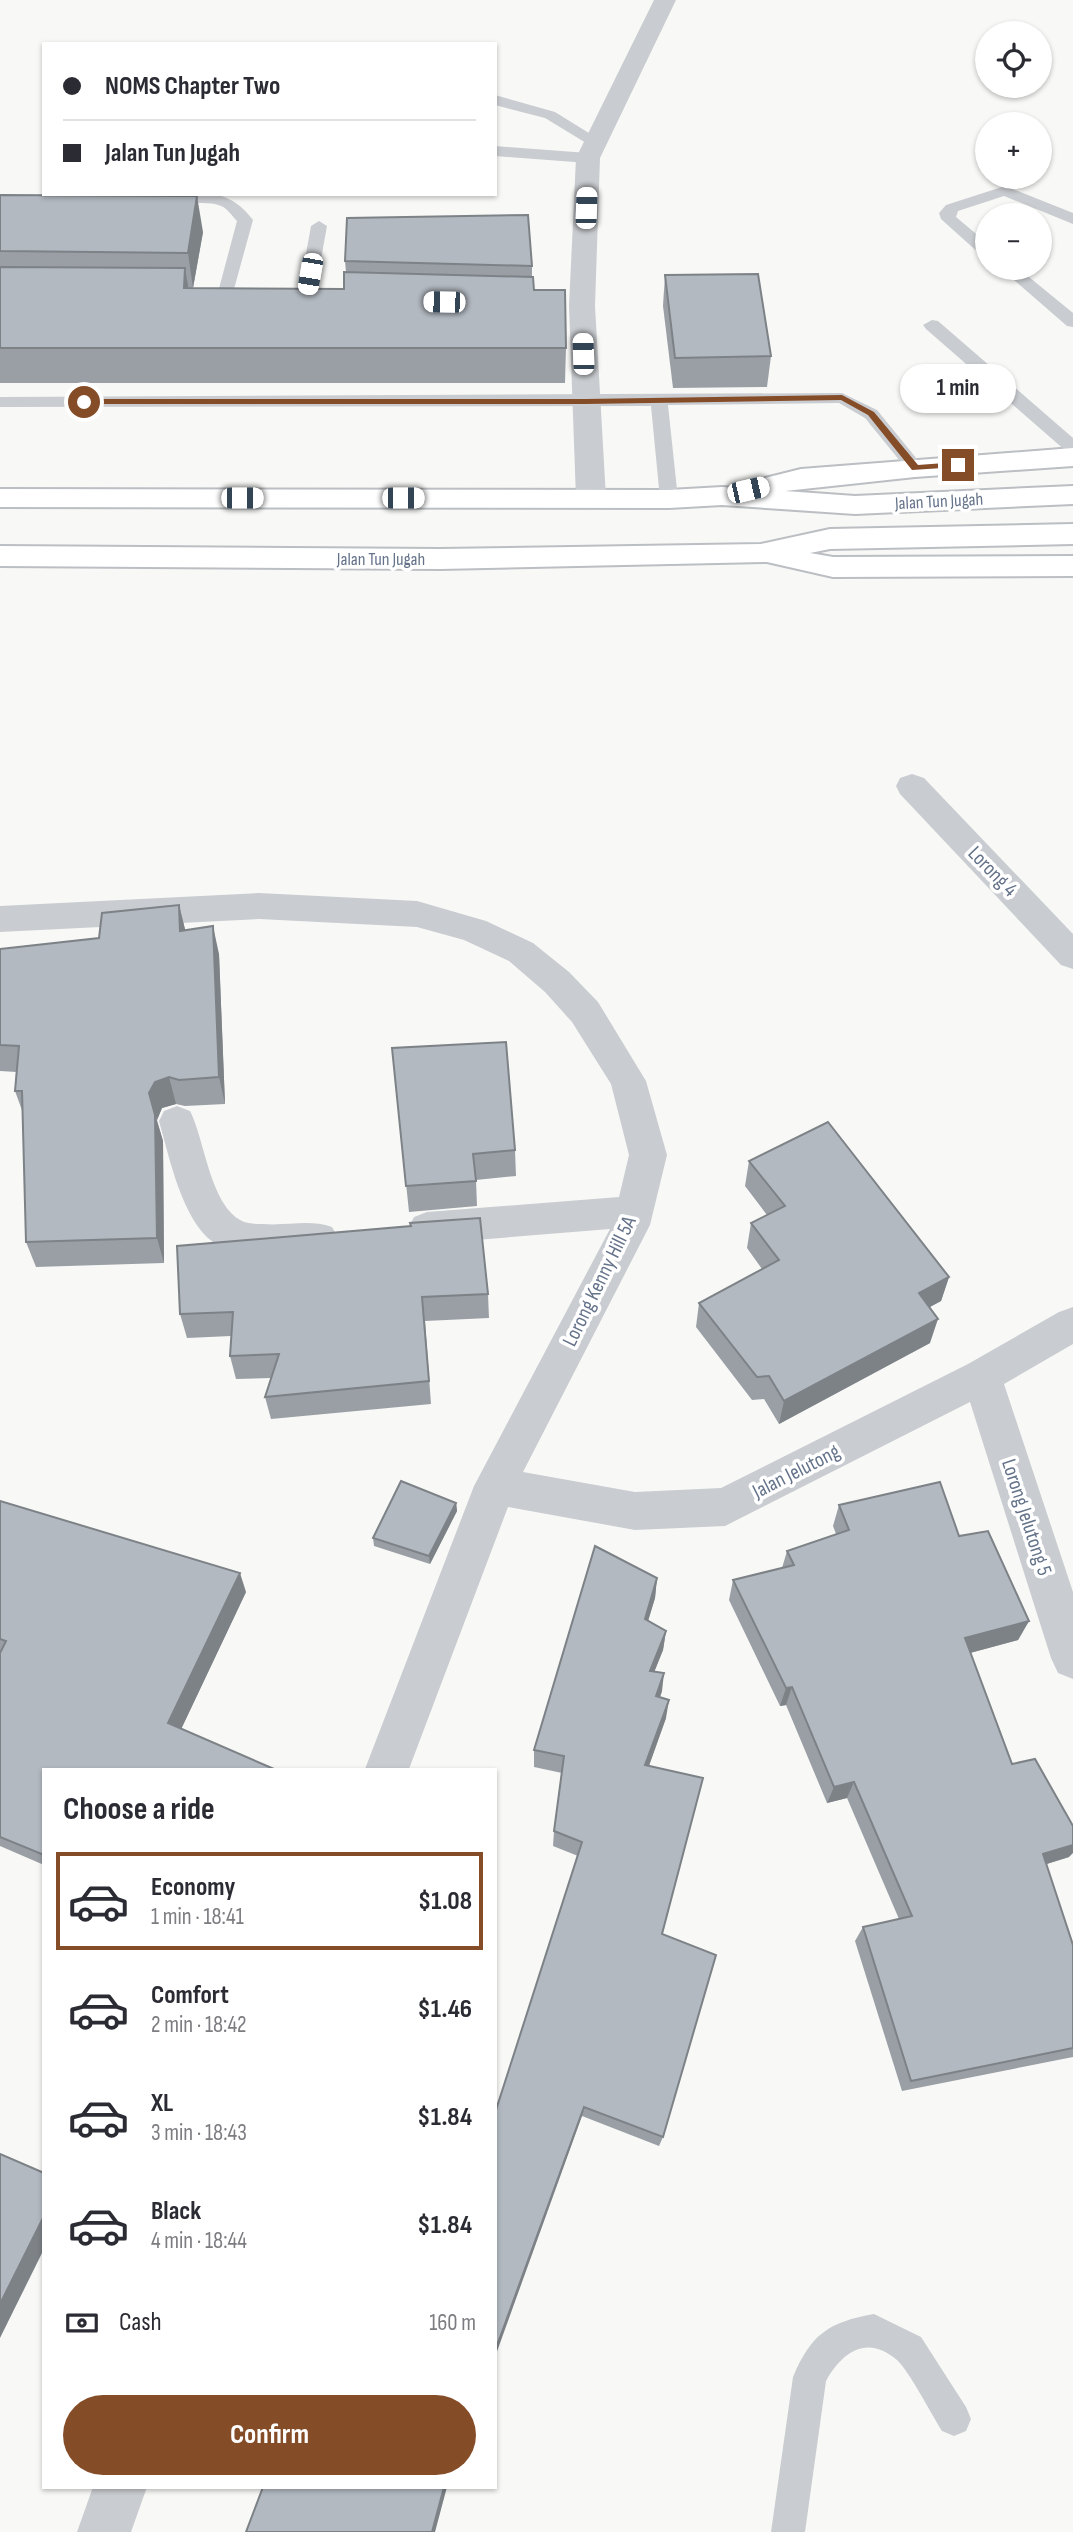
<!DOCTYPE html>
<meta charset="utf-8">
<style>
body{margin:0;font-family:"Sofia Sans Condensed",sans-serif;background:#f7f7f7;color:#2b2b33;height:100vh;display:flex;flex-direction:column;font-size:26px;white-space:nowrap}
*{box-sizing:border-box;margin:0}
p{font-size:23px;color:#7c7c81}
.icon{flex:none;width:38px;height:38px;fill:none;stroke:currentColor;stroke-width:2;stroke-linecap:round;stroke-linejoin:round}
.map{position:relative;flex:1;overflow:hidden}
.details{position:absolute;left:42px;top:1768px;width:455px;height:721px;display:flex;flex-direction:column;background:#fff;border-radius:0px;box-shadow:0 2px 5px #0004}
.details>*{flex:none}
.banner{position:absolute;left:42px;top:42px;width:455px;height:154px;border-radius:0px;box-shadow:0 2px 5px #0004;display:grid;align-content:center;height:154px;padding:0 21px;background:#fff}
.fabs{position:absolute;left:975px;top:21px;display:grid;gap:14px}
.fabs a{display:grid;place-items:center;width:77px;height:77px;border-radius:50%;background:#fff;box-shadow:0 2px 5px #0004;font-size:35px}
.end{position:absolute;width:32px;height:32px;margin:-16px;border:9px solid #854c28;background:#fff;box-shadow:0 0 0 4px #fff}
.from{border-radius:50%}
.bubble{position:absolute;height:49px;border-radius:24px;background:#fff;box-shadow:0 2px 5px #0004;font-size:23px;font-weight:700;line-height:49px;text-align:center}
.car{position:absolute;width:21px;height:42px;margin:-21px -10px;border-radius:9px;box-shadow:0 0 5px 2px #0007;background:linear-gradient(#fff 24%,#345 0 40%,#fff 0 76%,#345 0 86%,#fff 0)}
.banner b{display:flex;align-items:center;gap:24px;height:66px;font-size:26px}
.banner b+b{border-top:2px solid #e1e1e2}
.banner i{width:18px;height:18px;background:#2b2b33}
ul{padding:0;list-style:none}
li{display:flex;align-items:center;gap:21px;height:98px;margin:0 14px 10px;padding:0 7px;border:4px solid transparent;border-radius:0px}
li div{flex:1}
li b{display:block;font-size:26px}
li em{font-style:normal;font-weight:700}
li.active{border-color:#854c28}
li>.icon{width:63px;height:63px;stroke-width:1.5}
h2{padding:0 21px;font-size:32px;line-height:84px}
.pay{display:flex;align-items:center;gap:18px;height:77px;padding:0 21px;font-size:26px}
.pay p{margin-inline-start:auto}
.button{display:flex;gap:14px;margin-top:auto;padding:14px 21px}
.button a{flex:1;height:80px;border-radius:42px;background:#854c28;color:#fff;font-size:28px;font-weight:700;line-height:80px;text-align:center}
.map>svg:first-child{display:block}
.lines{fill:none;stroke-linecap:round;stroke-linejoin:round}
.trunk-casing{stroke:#bbbec2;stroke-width:4}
.service{fill:#c9ccd0;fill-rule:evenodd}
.minor{fill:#c9ccd0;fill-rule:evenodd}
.trunk{fill:#fff;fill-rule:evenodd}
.wall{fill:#9a9fa6}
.shaded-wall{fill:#7d8287}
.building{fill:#b3b9c1;stroke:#7d8287;stroke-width:2}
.route{fill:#854c28}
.labels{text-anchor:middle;stroke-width:7;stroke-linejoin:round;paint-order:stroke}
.far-street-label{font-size:18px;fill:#65738a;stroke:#fff}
.street-label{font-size:21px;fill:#65738a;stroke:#fff}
</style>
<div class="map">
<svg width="1073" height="2532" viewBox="0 0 1073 2532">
<rect width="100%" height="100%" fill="#f8f9f6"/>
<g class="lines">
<defs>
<g id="trunk">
<path d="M1073,448v18l-158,11 -130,14 70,5 218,-10v18l-218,10 -133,-9 -53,3 -669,-1v-18l669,1 53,-3 42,3 -3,-6 4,-6 36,-9z"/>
<path d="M1073,524v20l-243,5 -20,4 23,4 240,-1v20l-240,1 -66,-15 -327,7 -440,-3v-20l440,3 321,-5 69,-15z"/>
</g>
</defs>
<use href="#trunk" class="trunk-casing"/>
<g class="service">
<path d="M495,95l60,17 50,31 -2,3h-12l-46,-28 -50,-13z"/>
<path d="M495,146l93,7 8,5 -8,5 -93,-7z"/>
<path d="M1005,186l68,27v11l-69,-28 -46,15 -2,6 31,26v13l-6,-1 -40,-36 -2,-6 7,-8z"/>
<path d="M160,194c39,0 67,-9 93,26l-22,80h-12l-2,-4 20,-75c-5,-5 -10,-13 -16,-15 -18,-8 -53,4 -65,-8z"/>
<path d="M319,221l8,5 -13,72 -8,5 -8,-5 13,-72z"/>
<path d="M1000,268h18l55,45v14l-6,-1z"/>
<path d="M932,320l6,1 135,117v16l-6,-2 -141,-123 -3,-4z"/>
<path d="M842,393l35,17 44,54 3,4 -3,4h-12l-44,-54 -26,-15 -171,2 10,94 -9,6 -9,-6 -9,-93 -651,1v-10z"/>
<path d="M874,2314l47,23 45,70 5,12 -5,12 -12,5 -12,-5c-10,-16 -33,-60 -45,-71 -30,-26 -55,-8 -71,21l-21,151h-34l22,-155c18,-43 36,-55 81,-63z"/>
</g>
<g class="minor">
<path d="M654,0h22l-76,158 -5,148 11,192 -5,7 -10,2 -10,-2 -5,-7 -7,-192 7,-148z"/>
<path d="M912,774l12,4 149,156v35l-12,-4 -161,-171 -4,-8 4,-8z"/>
<path d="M259,893l158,8 69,20 47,22 36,29 29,30 48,79 21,74 -17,70 -127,247 112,20 86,-4 247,-124 91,-52 14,-5v37l-69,40 69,208v87l-15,-6 -7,-15 -81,-256 -245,124 -90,4 -127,-23 -99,262h-44l109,-283 136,-257 -183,15 -13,-5 -6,-11 6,-11 13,-5 192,-15 10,-42 -18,-71 -39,-62 -27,-30 -36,-31 -45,-21 -47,-13 -158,-8 -259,13v-26z"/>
<path d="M177,1106l13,5c15,29 20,94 52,110 6,3 15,3 21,3 24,2 47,-5 69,3l6,11 -6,11c-20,7 -42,8 -63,8 -18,-1 -41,-4 -56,-15 -31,-22 -44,-86 -54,-121l5,-10z"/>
<path d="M93,2487h54l-16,45h-54z"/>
</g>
<use href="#trunk" class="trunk"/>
</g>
<g class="wall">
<path d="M0,195l203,37 -10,56 151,1 2,-17 -1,-11 187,5v11l2,13 32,58 -1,35h-565z"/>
<path d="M665,275l106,81 -4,31 -94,1 -10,-82z"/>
<path d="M179,905l6,25 34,24 6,150 -40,2 -9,-2 -14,4 -5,12 6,21 1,122 -128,4 -10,-25 -3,-129 -8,-22 1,-19 -16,-1v-122l99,-11z"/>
<path d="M392,1048l123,102 1,26 -40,4 1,26 -68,6z"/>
<path d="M749,1161l200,116 -8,24 -11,6v36l-151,81 -15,-25 -12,1 -56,-73 3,-24 63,-34 -15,-21 4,-25 16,-8 -22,-29z"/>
<path d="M177,1246l311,48 1,24 -64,3 6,83 -160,15 -6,-22 6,-19 -35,1 -6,-23 1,-20 -44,2 -7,-24z"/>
<path d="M0,1501l246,91 -65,137 -137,40v96l-44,-19z"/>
<path d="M456,1503l1,8 -27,53 -56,-18 -1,-8z"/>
<path d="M839,1505l120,31 70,85 -11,19 -48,13 42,111 57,93 -23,7 27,81v112l-171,34 -47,-150 8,-14 36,-8 -52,-121 -20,5 -41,-98 -6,1 -51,-106 4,-20 49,-12 5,-17 49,-17 -3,-8z"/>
<path d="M657,1578l-2,20 -7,22 18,11 -3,19 -9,22 8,19 -2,6 6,21 -17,48 13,168 1,203 -4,9 -77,-30 -4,-260 -25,-10 1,-15 8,-58 -28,-6v-17z"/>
</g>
<g class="shaded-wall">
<path d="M197,196l6,36 -10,56 -5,-35z"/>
<path d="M185,268l6,35 -7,-15z"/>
<path d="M179,905l7,28 -6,-2z"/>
<path d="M213,926l6,28 6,150 -6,-27z"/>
<path d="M169,1077l7,27 -14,4 -5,12 -8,-27 6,-11z"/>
<path d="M155,1115l8,26 1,122 -7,-25z"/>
<path d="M949,1277l-8,24 -30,16 8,-24z"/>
<path d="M938,1319l-8,24 -151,81 5,-23z"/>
<path d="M456,1503l1,8 -27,53 -1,-8z"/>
<path d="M240,1573l6,19 -70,148 -8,-17z"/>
<path d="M657,1578l-2,20 -12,40 2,-19z"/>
<path d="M1029,1621l-11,19 -63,17 10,-19z"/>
<path d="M666,1631l-3,19 -16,40 3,-19z"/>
<path d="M664,1673l-2,18 -8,23 2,-18z"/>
<path d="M792,1687l-6,18 -6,1 6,-18z"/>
<path d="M669,1700l-3,18 -23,64 2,-17z"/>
<path d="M854,1782l-7,16 -20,5 7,-16z"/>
<path d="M1073,1845v8l-4,4 -38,12 12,-15z"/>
<path d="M584,2107l-2,9 -87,241v-6z"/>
<path d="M44,2216v33l-44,89v-34z"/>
<path d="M444,2487h3l-12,45h-3z"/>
</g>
<g class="building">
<path d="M0,195l197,1 -9,57 -188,-2z"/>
<path d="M528,215l4,51 -187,-5 2,-43z"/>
<path d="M0,267l185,1 -1,20 160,1v-17l189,5 1,13h31l1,58h-566z"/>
<path d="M758,274l13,82 -96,2 -10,-83z"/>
<path d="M179,905l1,26 33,-5 6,151 -40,3 -10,-3 -14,5 -6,11 6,22 2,123 -131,4 -4,-151h-7l4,-45 -19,-1v-96l99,-11 3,-25z"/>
<path d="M506,1042l9,108 -42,4 3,27 -70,5 -14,-138z"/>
<path d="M828,1122l121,155 -30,16 19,26 -154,82 -15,-25 -12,1 -58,-74 80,-43 -28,-37 34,-17 -36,-45z"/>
<path d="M480,1218l8,76 -66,3 7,84 -164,16 14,-43 -49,2 3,-44 -53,2 -3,-68 234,-20 -1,-3z"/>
<path d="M401,1481l55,22 -27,53 -56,-18z"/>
<path d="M940,1482l19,54 29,-5 41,90 -64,17 47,126 23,-5 38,67v19l-30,9 30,91v103l-162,33 -48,-154 49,-11 -58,-134 -20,5 -42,-100 -6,1 -53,-108 61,-15 -7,-14 62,-21 -10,-25z"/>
<path d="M0,1501l240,72 -72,150 106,46h-230v86l-44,-18v-184l6,-12 -6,-2z"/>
<path d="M595,1546l62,32 -12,41 21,12 -16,40 14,2 -8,23 13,4 -24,65 58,13 -41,156 54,21 -53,182 -79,-30 -89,244v-238l87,-271 -28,-11 10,-75 -30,-6z"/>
<path d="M0,2154l44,19v43l-44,88z"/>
<path d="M263,2487h181l-12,45h-186z"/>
</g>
<path class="route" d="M842,395l32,17 44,53 40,-3 4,3 -4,2 -46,3 -44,-55 -27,-15 -256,4h-501l-4,-2 4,-3h501z"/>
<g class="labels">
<g class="far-street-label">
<text transform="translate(939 501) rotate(-3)" y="6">Jalan Tun Jugah</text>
<text x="381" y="565">Jalan Tun Jugah</text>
</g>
<g class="street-label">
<text transform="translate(993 871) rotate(46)" y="7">Lorong 4</text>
<text transform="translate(599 1281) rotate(-64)" y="7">Lorong Kenny Hill 5A</text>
<text transform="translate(796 1471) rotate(-27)" y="7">Jalan Jelutong</text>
<text transform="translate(1027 1517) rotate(72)" y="7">Lorong Jelutong 5</text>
</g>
</g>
</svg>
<div class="fabs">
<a><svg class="icon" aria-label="locate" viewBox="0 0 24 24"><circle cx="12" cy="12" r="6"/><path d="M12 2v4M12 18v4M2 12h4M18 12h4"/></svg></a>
<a>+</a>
<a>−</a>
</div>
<i class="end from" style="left:84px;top:402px"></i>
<i class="end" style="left:958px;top:465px"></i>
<div class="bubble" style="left:900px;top:364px;width:116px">1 min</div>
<i class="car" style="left:586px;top:208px;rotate:2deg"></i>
<i class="car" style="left:310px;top:274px;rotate:190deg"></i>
<i class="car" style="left:444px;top:302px;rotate:271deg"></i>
<i class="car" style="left:583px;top:354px;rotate:358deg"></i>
<i class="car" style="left:748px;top:490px;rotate:77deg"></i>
<i class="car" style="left:242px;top:498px;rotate:90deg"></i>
<i class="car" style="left:403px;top:498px;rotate:90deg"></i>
<div class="banner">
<b><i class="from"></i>NOMS Chapter Two</b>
<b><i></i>Jalan Tun Jugah</b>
</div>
<section class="details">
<h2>Choose a ride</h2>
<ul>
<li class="active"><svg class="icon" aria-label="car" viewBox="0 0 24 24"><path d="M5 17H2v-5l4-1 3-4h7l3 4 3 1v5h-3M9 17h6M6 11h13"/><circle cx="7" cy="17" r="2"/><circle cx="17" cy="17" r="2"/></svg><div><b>Economy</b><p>1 min · 18:41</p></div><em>$1.08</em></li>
<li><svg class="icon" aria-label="car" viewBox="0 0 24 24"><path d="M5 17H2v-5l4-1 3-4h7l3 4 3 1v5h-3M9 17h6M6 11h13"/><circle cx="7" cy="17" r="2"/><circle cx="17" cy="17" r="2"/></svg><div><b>Comfort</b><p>2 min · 18:42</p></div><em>$1.46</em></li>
<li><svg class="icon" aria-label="car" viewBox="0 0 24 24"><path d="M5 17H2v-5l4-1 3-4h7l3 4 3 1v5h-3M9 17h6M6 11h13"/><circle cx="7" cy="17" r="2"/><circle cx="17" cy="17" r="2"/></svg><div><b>XL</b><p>3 min · 18:43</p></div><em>$1.84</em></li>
<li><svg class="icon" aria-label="car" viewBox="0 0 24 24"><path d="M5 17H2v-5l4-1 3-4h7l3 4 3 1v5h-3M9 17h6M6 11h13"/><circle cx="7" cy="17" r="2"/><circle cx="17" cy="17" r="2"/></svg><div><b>Black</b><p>4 min · 18:44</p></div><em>$1.84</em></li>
</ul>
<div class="pay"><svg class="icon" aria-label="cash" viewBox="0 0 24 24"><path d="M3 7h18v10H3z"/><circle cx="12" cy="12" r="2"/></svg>Cash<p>160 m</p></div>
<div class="button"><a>Confirm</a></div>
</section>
</div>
